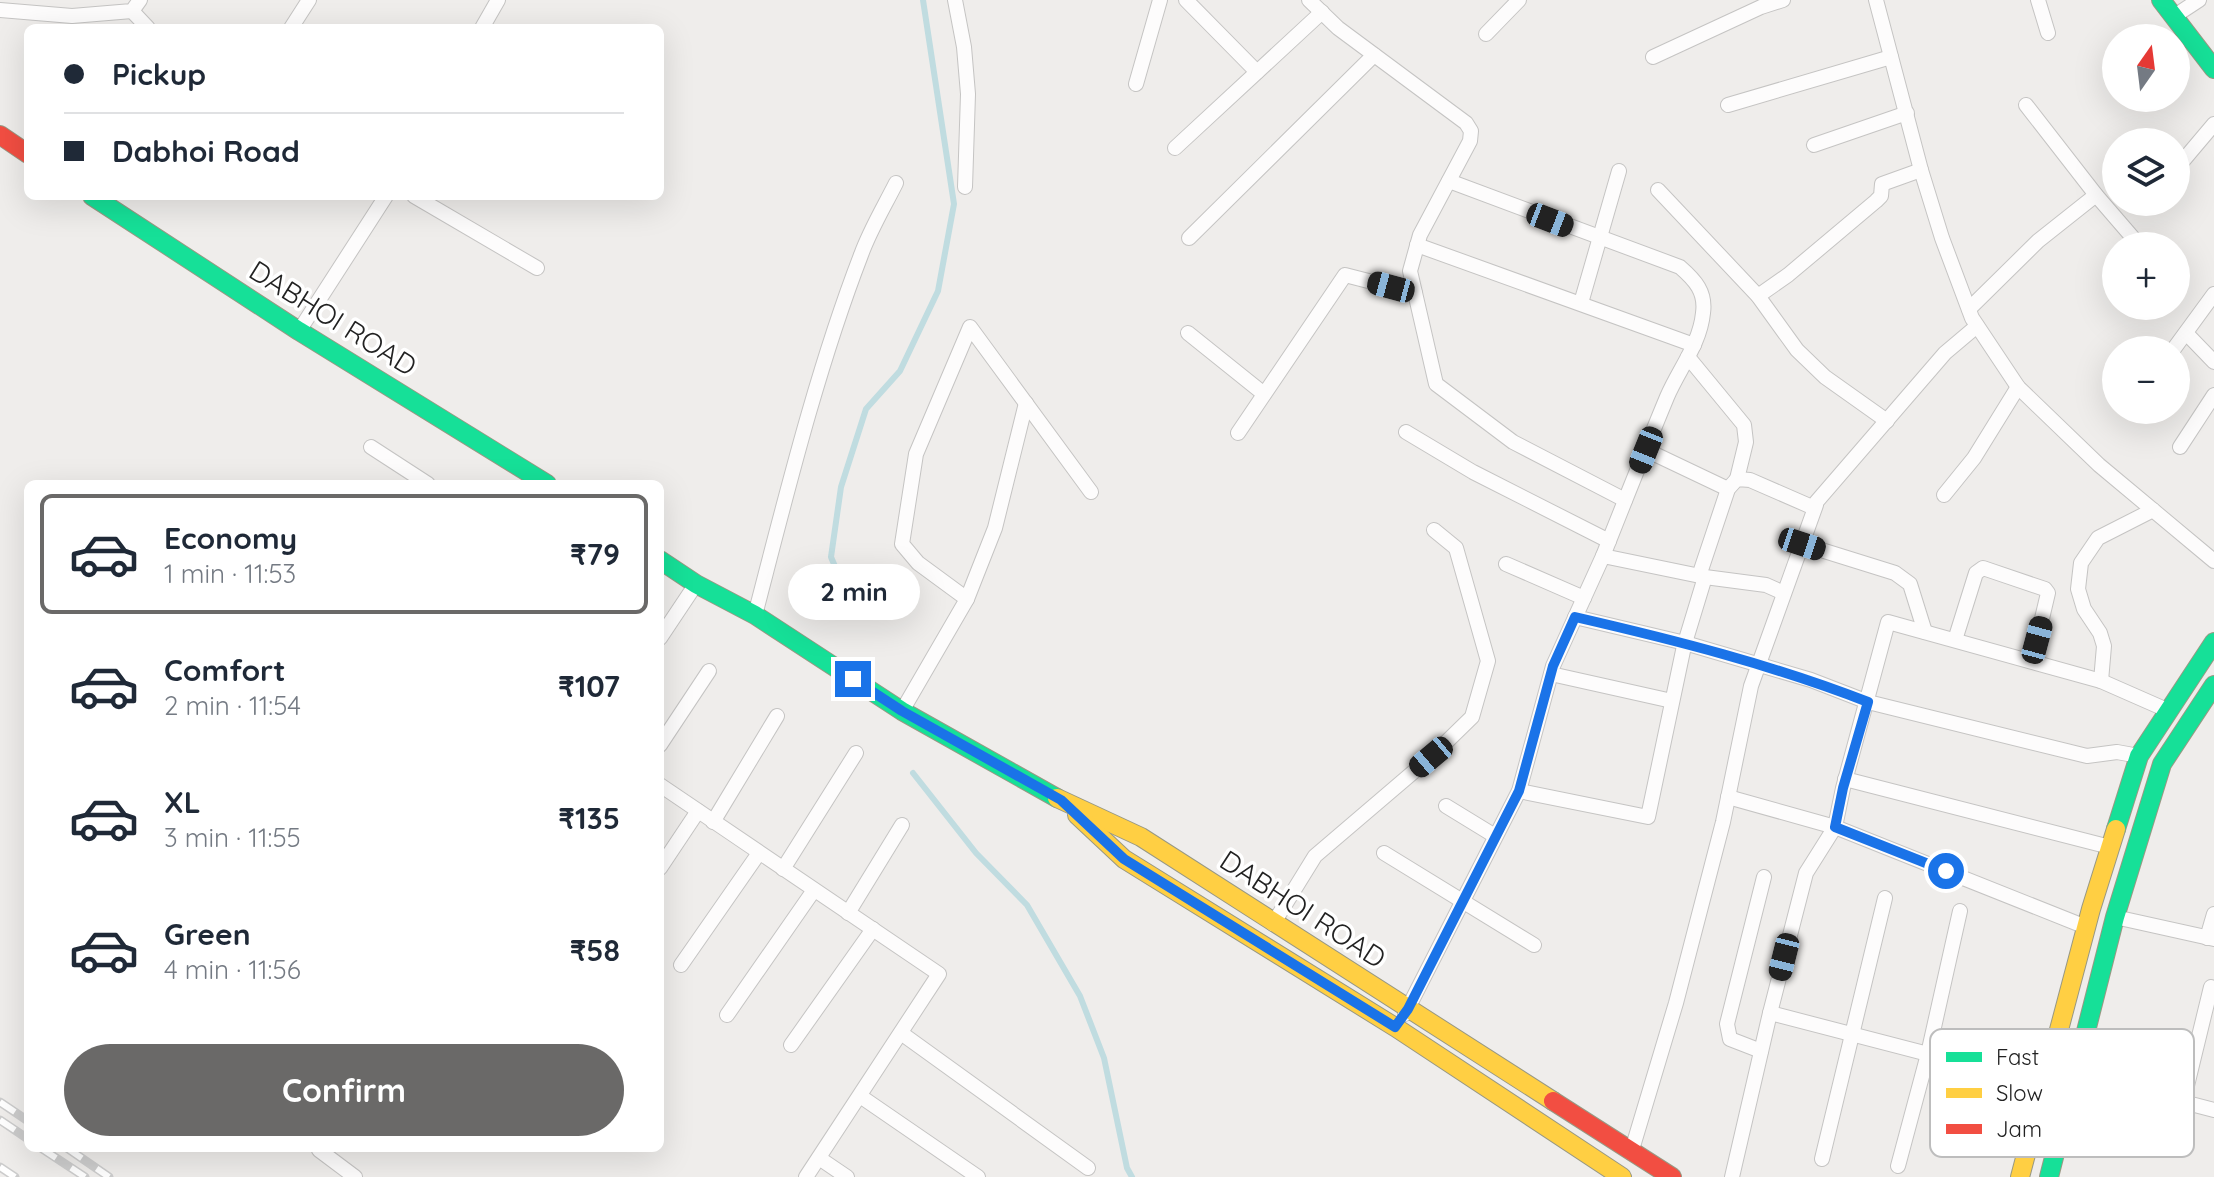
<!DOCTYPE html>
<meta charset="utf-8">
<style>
body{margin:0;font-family:Quicksand,sans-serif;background:#f2f2f3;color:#1f2937;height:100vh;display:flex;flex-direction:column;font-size:30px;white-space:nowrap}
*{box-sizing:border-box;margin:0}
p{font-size:26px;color:#747a83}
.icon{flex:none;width:44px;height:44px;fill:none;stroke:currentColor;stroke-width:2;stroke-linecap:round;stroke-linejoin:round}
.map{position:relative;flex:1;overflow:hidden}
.panel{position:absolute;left:24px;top:480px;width:640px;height:672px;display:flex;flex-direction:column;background:#fff;border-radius:12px;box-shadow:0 8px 32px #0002}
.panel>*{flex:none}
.banner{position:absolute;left:24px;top:24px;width:640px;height:176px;border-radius:12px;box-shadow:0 8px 32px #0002;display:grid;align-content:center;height:176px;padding:0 40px;background:#fff}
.needle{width:52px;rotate:14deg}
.tools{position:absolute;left:2102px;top:24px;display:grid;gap:16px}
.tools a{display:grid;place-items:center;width:88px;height:88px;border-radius:50%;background:#fff;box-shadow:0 8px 32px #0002;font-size:40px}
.end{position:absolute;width:36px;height:36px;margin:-18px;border:10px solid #1a73e8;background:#fff;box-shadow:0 0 0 4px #fff}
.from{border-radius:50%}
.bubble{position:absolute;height:56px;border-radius:28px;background:#fff;box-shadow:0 8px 32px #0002;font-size:26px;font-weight:800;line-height:56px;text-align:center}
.car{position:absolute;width:24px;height:48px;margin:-24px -12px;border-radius:10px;box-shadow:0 0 6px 2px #0007;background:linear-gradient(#222 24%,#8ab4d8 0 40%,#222 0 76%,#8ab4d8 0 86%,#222 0)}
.banner b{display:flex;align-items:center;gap:28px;height:76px;font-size:30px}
.banner b+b{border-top:2px solid #e0e1e3}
.banner i{width:20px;height:20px;background:#1f2937}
ul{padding:14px 0 0;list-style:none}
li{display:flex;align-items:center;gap:24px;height:120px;margin:0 16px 12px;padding:0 24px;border:4px solid transparent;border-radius:12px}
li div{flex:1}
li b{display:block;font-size:30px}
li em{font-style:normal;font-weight:800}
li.current{border-color:#6a6968}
li>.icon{width:72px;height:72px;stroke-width:1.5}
.cta{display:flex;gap:16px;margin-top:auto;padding:16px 40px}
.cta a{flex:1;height:92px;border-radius:48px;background:#6a6968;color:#fff;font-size:32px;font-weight:800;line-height:92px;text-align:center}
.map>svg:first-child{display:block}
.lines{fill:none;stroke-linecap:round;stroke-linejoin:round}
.stream{stroke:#c0dce0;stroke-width:6}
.street-casing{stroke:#c5c4c3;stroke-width:16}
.fast-casing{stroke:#989883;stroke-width:20}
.slow-casing{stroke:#989883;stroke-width:20}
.jam-casing{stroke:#989883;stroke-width:20}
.street{stroke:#fdfcfc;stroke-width:14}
.fast{stroke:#16e098;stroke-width:18}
.slow{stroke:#ffcf43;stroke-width:18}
.jam{stroke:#f24e42;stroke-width:18}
.rail-casing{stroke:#ccc;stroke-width:9}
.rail{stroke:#fff;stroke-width:6;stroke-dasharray:18;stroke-linecap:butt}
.route{stroke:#1a73e8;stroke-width:10}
.labels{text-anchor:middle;stroke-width:7;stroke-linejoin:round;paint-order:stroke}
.street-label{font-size:28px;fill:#222;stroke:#fff}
.key{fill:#fff;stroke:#bdbdbd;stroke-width:2}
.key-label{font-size:22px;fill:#222}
</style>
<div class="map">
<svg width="2214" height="1177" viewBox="0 0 2214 1177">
<rect width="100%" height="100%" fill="#efedeb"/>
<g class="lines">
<g class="stream">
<path d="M856,616l-25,-59 10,-70 25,-78 34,-38 38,-80 16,-87 -31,-204"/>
<path d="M913,773l63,80 51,52 53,91 24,62 23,110 5,9"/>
</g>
<defs>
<g id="street">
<path d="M955,0l9,47 4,47 -3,93"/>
<path d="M1186,0l71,72"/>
<path d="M1309,0l29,28 128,95 5,8 -1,10 -50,94 -10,36 26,113 77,58 112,58"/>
<path d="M1876,0l45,170 21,68 30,80 46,69 81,78 115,96"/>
<path d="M2038,0l10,33"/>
<path d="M0,10l72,6 60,-5 8,-11"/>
<path d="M132,11l16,17"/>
<path d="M2173,17l26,-17"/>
<path d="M291,28l18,-28"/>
<path d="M482,28l16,-28"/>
<path d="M1486,34l33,-34"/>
<path d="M1653,57l108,-50 22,-7"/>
<path d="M1136,84l24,-84"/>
<path d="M1728,105l163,-48"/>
<path d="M2026,105l70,90 44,51"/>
<path d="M1814,145l93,-32"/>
<path d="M1175,148l147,-136"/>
<path d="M2176,169l38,-45"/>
<path d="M1449,181l231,86c15,13 26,25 23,46 -3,31 -24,56 -36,84 -22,53 -43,106 -64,159"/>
<path d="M1658,190l100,106 39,54 28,27 62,44"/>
<path d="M414,196l123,72"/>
<path d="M1189,238l185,-183"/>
<path d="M1417,245l277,100"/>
<path d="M1758,296l30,-21 88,-74 5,-5 1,-12 39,-14"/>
<path d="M1581,303l38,-132"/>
<path d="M1969,309l69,-68 58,-46"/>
<path d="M299,331l87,-135"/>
<path d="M1188,333l76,61"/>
<path d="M2186,333l28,29"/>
<path d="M2173,350l41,-56"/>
<path d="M1688,357l56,68 2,17 -9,37"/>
<path d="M1406,432l67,40 136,69"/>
<path d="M1238,433l107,-158 70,18"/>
<path d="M371,447l57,37"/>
<path d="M2180,447l34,-52"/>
<path d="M1646,450l82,39"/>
<path d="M1944,495l30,-37 44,-71"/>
<path d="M1802,544l93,29 15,11 15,48"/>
<path d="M1506,564l78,34"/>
<path d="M1699,576l29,-87 9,-10 13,1 62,27 133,-154 32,-27"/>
<path d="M967,599l28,-71 31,-125"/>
<path d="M755,615c31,-119 62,-246 106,-360 9,-25 23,-48 35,-72"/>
<path d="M1575,617l110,26 126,37 57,22 219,54 30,-4 22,4"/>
<path d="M660,638l36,-54"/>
<path d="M1955,640l21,-67 7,-5 62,21 3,4 -16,68"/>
<path d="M1551,674l121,27"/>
<path d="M2101,681l3,-35 -4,-13 -16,-24 -6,-20 3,-26 17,-25 55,-28"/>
<path d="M902,711l65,-112 -49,-36 -16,-19 14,-90 54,-127 121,165"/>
<path d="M660,745l49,-74"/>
<path d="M1845,779l265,68"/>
<path d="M660,785l279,189 -133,203"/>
<path d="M1519,791l129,26 36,-171 21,-69"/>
<path d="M1728,797l107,30 251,100"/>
<path d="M1446,806l49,30"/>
<path d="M713,822l64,-106"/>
<path d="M1384,853l150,92"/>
<path d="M660,868l38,-57"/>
<path d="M783,869l73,-116"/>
<path d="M848,913l54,-88"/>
<path d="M2115,917l99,22"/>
<path d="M1273,924l42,-68 116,-99 41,-40 16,-56 -32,-113 -22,-18"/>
<path d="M2207,938l7,-24"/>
<path d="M681,965l78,-112"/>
<path d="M1770,1013l274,71"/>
<path d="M1405,1014l114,-223 34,-125 50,-110 102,21 61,8 18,8"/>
<path d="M727,1015l87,-125"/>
<path d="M901,1033l187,135"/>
<path d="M791,1045l82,-116"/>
<path d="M1761,1051l-31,-12 -3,-15 37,-147"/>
<path d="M2076,1074l138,36"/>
<path d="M860,1096l118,81"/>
<path d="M2183,1102l28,-115"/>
<path d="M319,1148v2l36,27"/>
<path d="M1631,1153l45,-150 47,-181 28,-136 65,-181"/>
<path d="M819,1158l28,19"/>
<path d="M1822,1159l63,-261"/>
<path d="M1898,1166l30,-112 32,-143"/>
<path d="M1732,1177l38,-164 36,-140 29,-46 8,-39 45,-166 213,59 66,29"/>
</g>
<g id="fast">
<path d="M2161,0l53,69"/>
<path d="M92,196l207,135 248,153"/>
<path d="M660,560l36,24 59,31 147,96 155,87"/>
<path d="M2116,829l23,-73 75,-114"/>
<path d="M2049,1177l66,-260 47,-153 52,-79"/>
</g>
<g id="slow">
<path d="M1057,798l84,39 412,264"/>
<path d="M1077,815l47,44 271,168 227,150"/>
<path d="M2020,1177l71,-268 25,-80"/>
</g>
<g id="jam">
<path d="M0,135l28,19"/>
<path d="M1553,1101l119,76"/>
</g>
</defs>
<use href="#street" class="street-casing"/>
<use href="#fast" class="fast-casing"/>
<use href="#slow" class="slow-casing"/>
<use href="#jam" class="jam-casing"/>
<use href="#street" class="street"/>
<use href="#fast" class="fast"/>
<use href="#slow" class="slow"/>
<use href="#jam" class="jam"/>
<defs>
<g id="rail">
<path d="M0,1102l28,19"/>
<path d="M0,1120l28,19"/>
<path d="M41,1148l44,29"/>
<path d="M67,1148l42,29"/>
<path d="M0,1167l15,10"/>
</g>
</defs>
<use href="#rail" class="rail-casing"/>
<use href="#rail" class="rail"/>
</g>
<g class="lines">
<path class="route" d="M853,679l49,32 159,89 63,59 271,168 13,-18 111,-218 34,-125 22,-49c100,23 198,48 293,85l-25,86 -8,39 111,44"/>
</g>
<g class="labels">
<g class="street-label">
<text transform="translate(333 318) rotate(32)" y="10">DABHOI ROAD</text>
<text transform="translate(1303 909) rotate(33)" y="10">DABHOI ROAD</text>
</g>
</g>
<rect x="1930" y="1029" width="264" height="128" rx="12" class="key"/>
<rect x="1946" y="1052" width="36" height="10" fill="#16e098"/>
<rect x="1946" y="1088" width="36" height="10" fill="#ffcf43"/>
<rect x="1946" y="1124" width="36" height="10" fill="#f24e42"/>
<g class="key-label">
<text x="1996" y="1065">Fast</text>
<text x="1996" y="1101">Slow</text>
<text x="1996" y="1137">Jam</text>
</g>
</svg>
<div class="tools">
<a><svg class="needle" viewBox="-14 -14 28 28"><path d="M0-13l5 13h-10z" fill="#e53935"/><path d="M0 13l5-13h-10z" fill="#747a83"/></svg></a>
<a><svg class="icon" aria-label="layers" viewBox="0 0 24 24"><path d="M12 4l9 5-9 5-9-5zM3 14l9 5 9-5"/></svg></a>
<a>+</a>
<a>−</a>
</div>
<i class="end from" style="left:1946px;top:871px"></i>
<i class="end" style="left:853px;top:679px"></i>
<div class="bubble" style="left:788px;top:564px;width:132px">2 min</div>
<i class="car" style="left:1550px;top:220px;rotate:111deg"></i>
<i class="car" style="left:1391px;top:287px;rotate:285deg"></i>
<i class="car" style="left:1646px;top:450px;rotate:202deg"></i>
<i class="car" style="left:1802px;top:544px;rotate:108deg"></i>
<i class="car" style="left:2037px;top:640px;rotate:15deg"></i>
<i class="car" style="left:1431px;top:757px;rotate:230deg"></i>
<i class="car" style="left:1784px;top:957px;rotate:194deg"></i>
<div class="banner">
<b><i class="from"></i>Pickup</b>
<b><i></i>Dabhoi Road</b>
</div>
<section class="panel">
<ul>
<li class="current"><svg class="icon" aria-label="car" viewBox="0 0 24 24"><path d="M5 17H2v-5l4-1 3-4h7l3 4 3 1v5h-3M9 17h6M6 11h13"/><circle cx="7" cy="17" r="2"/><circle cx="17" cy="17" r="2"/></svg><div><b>Economy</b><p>1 min · 11:53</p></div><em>₹79</em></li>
<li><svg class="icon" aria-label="car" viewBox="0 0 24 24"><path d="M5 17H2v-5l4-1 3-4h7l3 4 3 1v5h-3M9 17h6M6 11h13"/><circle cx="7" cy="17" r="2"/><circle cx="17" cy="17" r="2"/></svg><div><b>Comfort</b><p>2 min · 11:54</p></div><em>₹107</em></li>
<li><svg class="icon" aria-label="car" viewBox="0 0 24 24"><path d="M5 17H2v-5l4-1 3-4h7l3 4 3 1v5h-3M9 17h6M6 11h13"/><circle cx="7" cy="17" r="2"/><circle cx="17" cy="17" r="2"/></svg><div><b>XL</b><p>3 min · 11:55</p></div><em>₹135</em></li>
<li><svg class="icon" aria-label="car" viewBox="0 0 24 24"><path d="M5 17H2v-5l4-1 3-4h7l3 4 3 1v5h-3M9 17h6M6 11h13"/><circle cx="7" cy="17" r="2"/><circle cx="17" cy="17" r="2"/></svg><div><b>Green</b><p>4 min · 11:56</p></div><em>₹58</em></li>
</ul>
<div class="cta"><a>Confirm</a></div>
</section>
</div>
